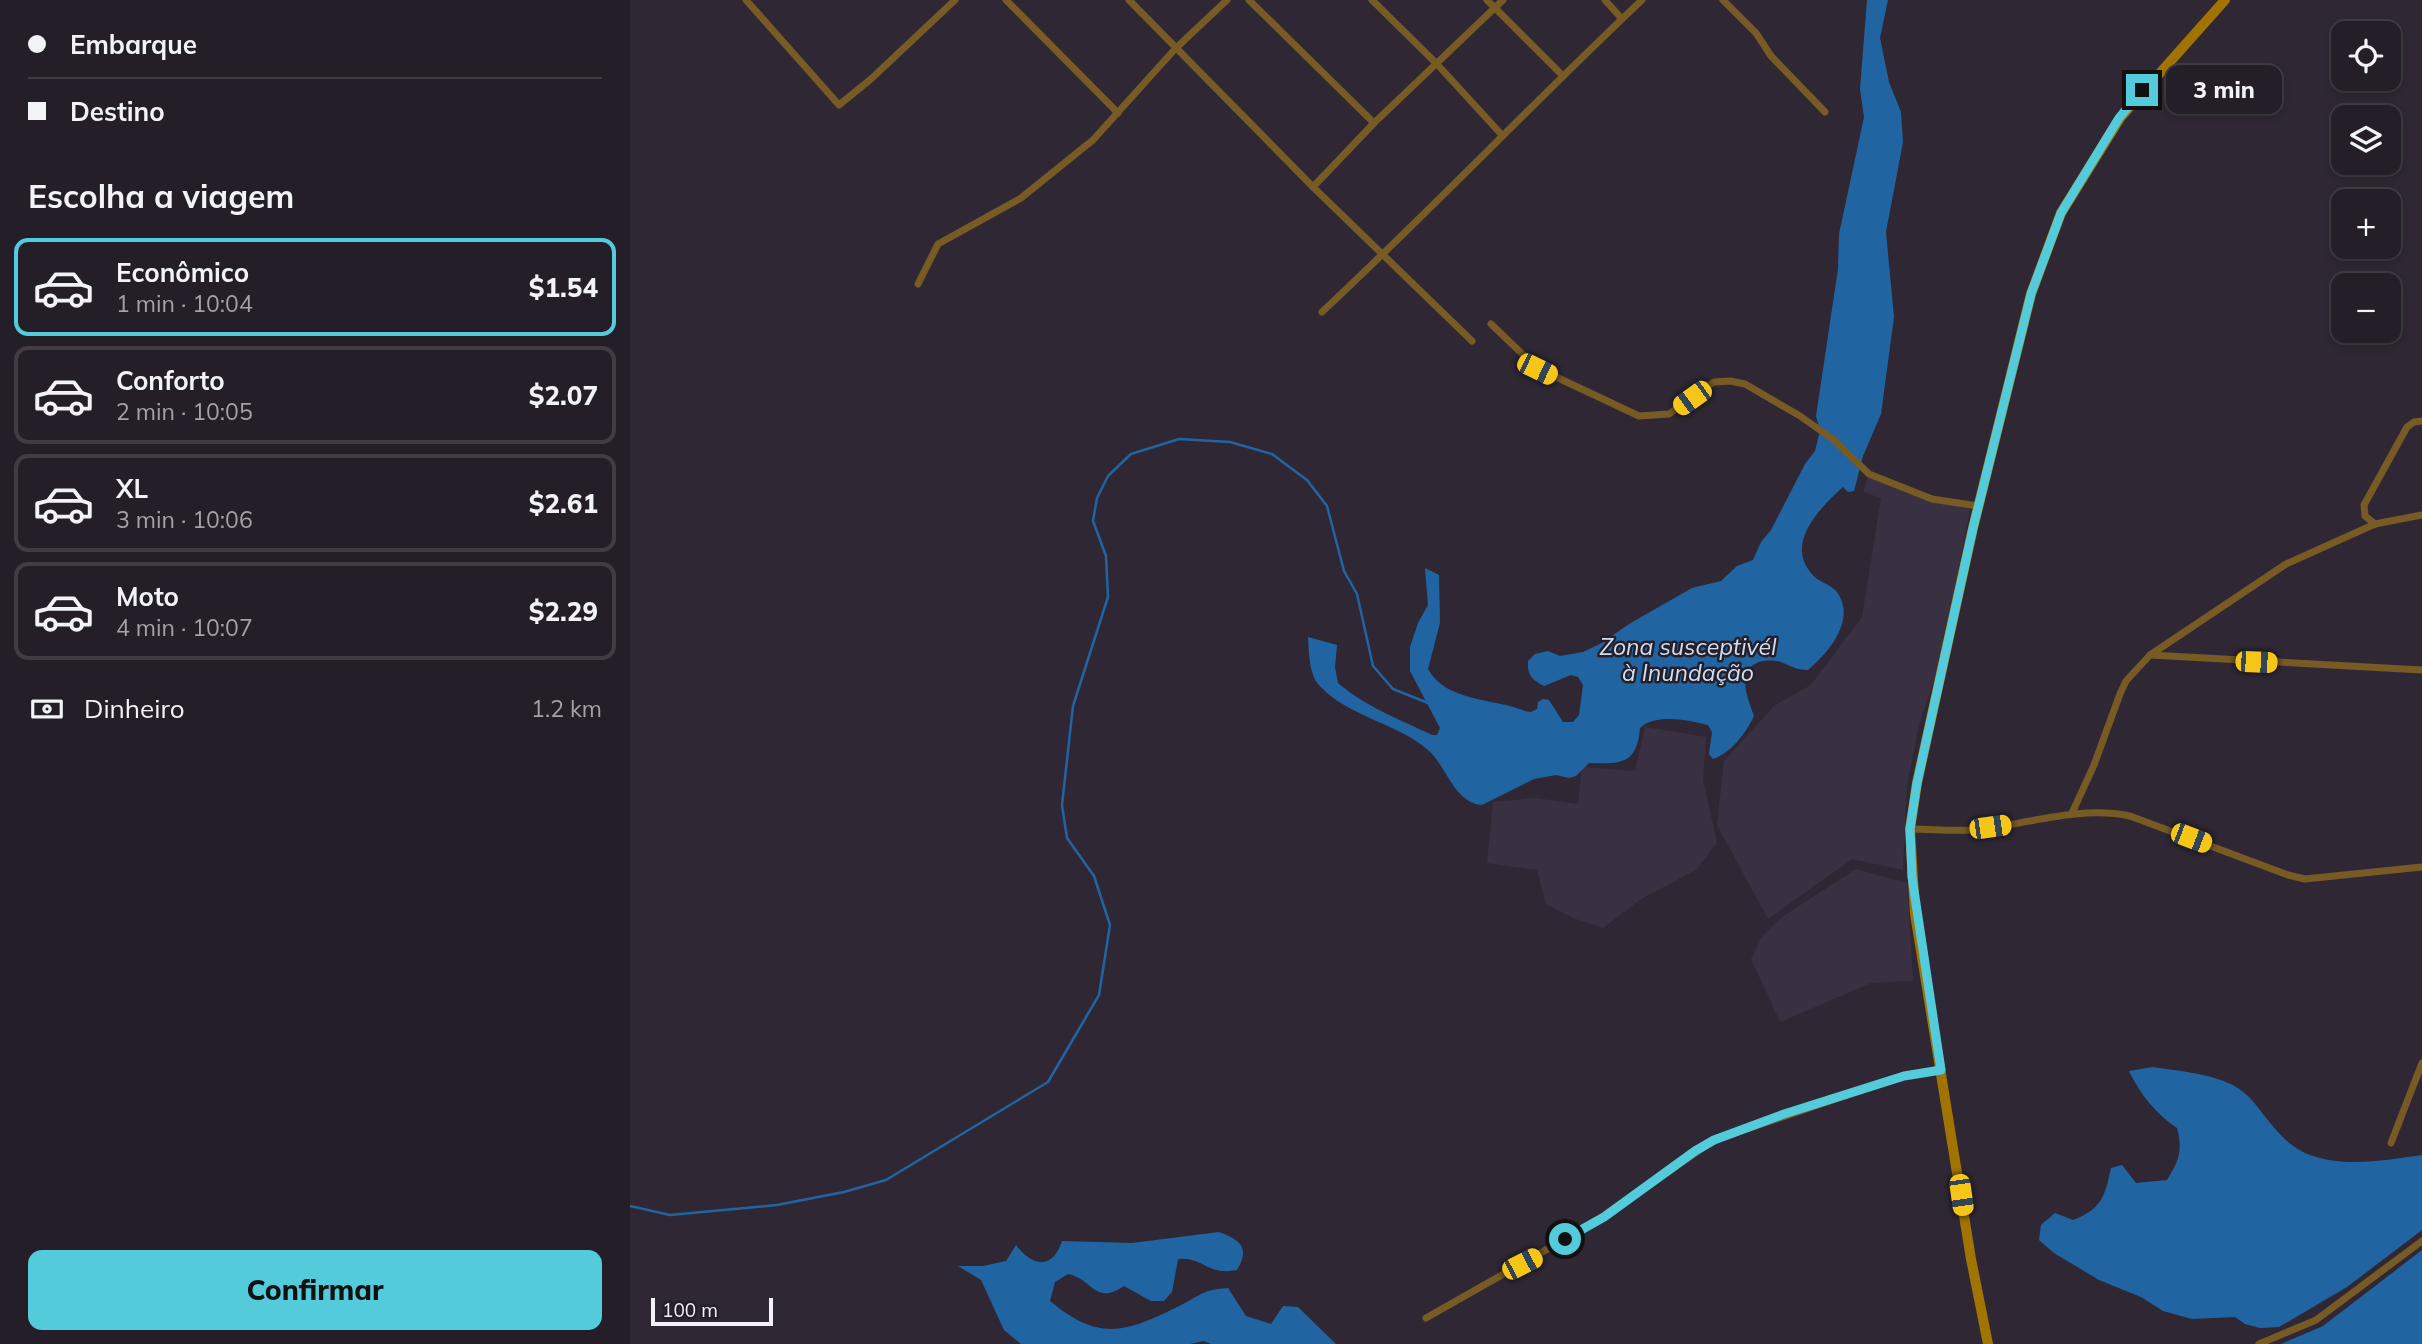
<!DOCTYPE html>
<html lang="pt">
<meta charset="utf-8">
<style>
body{margin:0;font-family:Mulish,sans-serif;background:#2f2b33;color:#f1f3f6;height:100vh;display:flex;flex-direction:column;font-size:26px;white-space:nowrap}
*{box-sizing:border-box;margin:0}
p{font-size:23px;color:#a3a2a7}
.icon{flex:none;width:38px;height:38px;fill:none;stroke:currentColor;stroke-width:2;stroke-linecap:round;stroke-linejoin:round}
.map{position:relative;flex:1;overflow:hidden}
.drawer{display:flex;flex-direction:column;background:#231e27;width:630px}
.drawer>*{flex:none}
.hud{display:grid;align-content:center;height:154px;padding:0 28px;background:#231e27}
.tools{position:absolute;left:1701px;top:21px;display:grid;gap:14px}
.tools a{display:grid;place-items:center;width:70px;height:70px;border-radius:14px;background:#231e27;box-shadow:0 4px 10px #0003,0 0 0 2px #403c44;font-size:35px}
.scale{position:absolute;left:21px;bottom:18px;width:122px;box-sizing:border-box;padding-left:7px;border:4px solid #f4f0f8;border-top:0;font-size:19px;line-height:24px;white-space:nowrap;color:#f4f0f8;-webkit-text-stroke:5px #251f2a;paint-order:stroke}
.end{position:absolute;width:32px;height:32px;margin:-16px;border:9px solid #53cbdb;background:#111;box-shadow:0 0 0 4px #111}
.from{border-radius:50%}
.bubble{position:absolute;height:49px;border-radius:14px;background:#231e27;box-shadow:0 4px 10px #0003,0 0 0 2px #403c44;font-size:23px;font-weight:800;line-height:49px;text-align:center}
.car{position:absolute;width:21px;height:42px;margin:-21px -10px;border-radius:9px;box-shadow:0 0 5px 2px #0007;background:linear-gradient(#f5c518 24%,#345 0 40%,#f5c518 0 76%,#345 0 86%,#f5c518 0)}
.hud b{display:flex;align-items:center;gap:24px;height:66px;font-size:26px}
.hud b+b{border-top:2px solid #403c44}
.hud i{width:18px;height:18px;background:#f1f3f6}
ul{padding:0;list-style:none}
li{display:flex;align-items:center;gap:21px;height:98px;margin:0 14px 10px;padding:0 14px;border:4px solid #403c44;border-radius:14px}
li div{flex:1}
li b{display:block;font-size:26px}
li em{font-style:normal;font-weight:800}
li.active{border-color:#53cbdb}
li>.icon{width:63px;height:63px;stroke-width:1.5}
h2{padding:0 28px;font-size:32px;line-height:84px}
.pay{display:flex;align-items:center;gap:18px;height:77px;padding:0 28px;font-size:26px}
.pay p{margin-inline-start:auto}
.primary-button{display:flex;gap:14px;margin-top:auto;padding:14px 28px}
.primary-button a{flex:1;height:80px;border-radius:14px;background:#53cbdb;color:#111;font-size:28px;font-weight:800;line-height:80px;text-align:center}
main{display:flex;flex:1;min-height:0}
.map>svg:first-child{display:block}
.built{fill:#393041}
.water{fill:#2164a2}
.lines{fill:none;stroke-linecap:round;stroke-linejoin:round}
.stream{stroke:#2164a2;stroke-width:2.5}
.minor{stroke:#775a24;stroke-width:7}
.secondary{stroke:#a17300;stroke-width:10}
.route{stroke:#53cbdb;stroke-width:9}
.labels{text-anchor:middle;stroke-width:5;stroke-linejoin:round;paint-order:stroke}
.water-label{font-size:23px;font-style:italic;fill:#cfdff1;stroke:#251f2a}
</style>
<main>
<section class="drawer">
<div class="hud">
<b><i class="from"></i>Embarque</b>
<b><i></i>Destino</b>
</div>
<h2>Escolha a viagem</h2>
<ul>
<li class="active"><svg class="icon" aria-label="car" viewBox="0 0 24 24"><path d="M5 17H2v-5l4-1 3-4h7l3 4 3 1v5h-3M9 17h6M6 11h13"/><circle cx="7" cy="17" r="2"/><circle cx="17" cy="17" r="2"/></svg><div><b>Econômico</b><p>1 min · 10:04</p></div><em>$1.54</em></li>
<li><svg class="icon" aria-label="car" viewBox="0 0 24 24"><path d="M5 17H2v-5l4-1 3-4h7l3 4 3 1v5h-3M9 17h6M6 11h13"/><circle cx="7" cy="17" r="2"/><circle cx="17" cy="17" r="2"/></svg><div><b>Conforto</b><p>2 min · 10:05</p></div><em>$2.07</em></li>
<li><svg class="icon" aria-label="car" viewBox="0 0 24 24"><path d="M5 17H2v-5l4-1 3-4h7l3 4 3 1v5h-3M9 17h6M6 11h13"/><circle cx="7" cy="17" r="2"/><circle cx="17" cy="17" r="2"/></svg><div><b>XL</b><p>3 min · 10:06</p></div><em>$2.61</em></li>
<li><svg class="icon" aria-label="car" viewBox="0 0 24 24"><path d="M5 17H2v-5l4-1 3-4h7l3 4 3 1v5h-3M9 17h6M6 11h13"/><circle cx="7" cy="17" r="2"/><circle cx="17" cy="17" r="2"/></svg><div><b>Moto</b><p>4 min · 10:07</p></div><em>$2.29</em></li>
</ul>
<div class="pay"><svg class="icon" aria-label="cash" viewBox="0 0 24 24"><path d="M3 7h18v10H3z"/><circle cx="12" cy="12" r="2"/></svg>Dinheiro<p>1.2 km</p></div>
<div class="primary-button"><a>Confirmar</a></div>
</section>
<div class="map">
<svg width="1792" height="1344" viewBox="0 0 1792 1344">
<rect width="100%" height="100%" fill="#2f2834"/>
<g class="built">
<path d="M1238,477l48,18 54,14 -29,152 -22,63 -12,62 -4,84 -51,-11 -84,60 -51,-94 7,-64 51,-56 36,-20 51,-68 19,-119 -18,-6z"/>
<path d="M1015,727l61,10 -3,43 14,63 -21,27 -55,29 -38,29 -30,-10 -27,-14 -9,-34 -50,-7 6,-61 43,-4 42,6 4,-37 53,4z"/>
<path d="M1226,869l51,14 6,98 -42,2 -91,39 -29,-63 10,-21 21,-21z"/>
</g>
<g class="water">
<path d="M1237,0h21l-8,38 9,44 12,30 2,30 -17,90 8,85 -13,97 -18,42 -9,35 -6,1 -5,-5c-22,20 -58,55 -32,86 6,9 20,11 26,19 20,28 -9,61 -29,78 -12,0 -17,-4 -27,-8 -6,-2 -16,-2 -22,0 -24,9 -11,37 -5,54 -8,17 -23,37 -41,43l-4,-5 3,-22 -4,-7c-19,-5 -53,-12 -68,3 -3,37 -20,36 -51,35l-13,13 -7,2 -13,-3 -22,4 -52,26c-28,-2 -36,-40 -54,-55 -32,-28 -81,-33 -110,-66 -9,-11 -9,-33 -10,-47l29,8 -2,22 3,16c28,24 61,36 94,52h5l3,-7 -30,-57v-24l8,-24 10,-18 -3,-37 14,7 1,48 -12,46c18,33 65,29 97,42l6,1 6,-3 1,-7 5,-3 6,1 14,22h10l6,-7 4,-30 -5,-8 -7,-2 -27,11c-12,-6 -17,-11 -16,-25l7,-7 13,-3 12,5 23,-4 17,-8 29,-20 63,-36 29,-7 16,-15 16,-6 8,-18 10,-12 34,-66 10,-13 5,-20 -4,-15 22,-147 1,-35 25,-117 -4,-28z"/>
<path d="M1523,1067c30,5 74,7 96,30 20,22 32,47 61,58 36,13 76,5 112,0v75l-75,57 -68,40 -19,1 -15,-4 -10,-7 -43,2 -29,-8 -22,-14 -42,-17 -45,-27 -15,-13 2,-15 14,-12 18,7c29,-11 32,-24 38,-52l11,-3 14,18 31,-3c12,-19 16,-30 10,-52 -22,-15 -36,-33 -48,-57z"/>
<path d="M589,1232c22,8 31,16 18,38 -30,6 -34,-14 -59,-11l-6,33 -8,9h-13l-27,-15c-29,20 -31,-7 -56,-12l-13,8 -5,19c51,43 79,30 133,3 21,-11 20,-14 45,-16l18,28 25,8 12,-18 15,1 38,37h-125l-7,-3 -14,3h-169l-17,-14 -23,-50 -23,-14h25l23,-5 10,-16c16,21 36,26 46,-4l70,2z"/>
<path d="M1792,1250v94h-141l42,-18z"/>
</g>
<g class="lines">
<path class="stream" d="M0,1206l40,9 107,-10 67,-13 42,-12 162,-98 51,-87 11,-70 -16,-49 -27,-38 -5,-33 11,-99 35,-109 -2,-41 -13,-35 4,-23 11,-22 23,-22 48,-15 51,3 42,12 35,26 20,26 17,65 13,23 16,72 20,23 35,14"/>
<g class="minor">
<path d="M116,0l93,105 32,-26 84,-79"/>
<path d="M376,0l112,113"/>
<path d="M499,0l184,187 159,154"/>
<path d="M619,0l125,123"/>
<path d="M742,0l64,63 65,71"/>
<path d="M857,0l76,76"/>
<path d="M975,0l17,19"/>
<path d="M1093,0l33,33 15,23 54,56"/>
<path d="M683,187l61,-64 129,-123"/>
<path d="M288,284l20,-40 83,-46 72,-58 82,-91 52,-49"/>
<path d="M692,312c109,-102 212,-210 320,-312"/>
<path d="M861,324l46,44 102,48 30,-2 45,-32 16,-1 15,3 55,32 34,24 35,34 63,25 46,7"/>
<path d="M1745,524l-10,-8 -1,-11 43,-78 7,-5 8,-1"/>
<path d="M1520,655l272,15"/>
<path d="M1442,813l22,-48 26,-71 6,-13 24,-26 136,-91 89,-40 47,-9"/>
<path d="M1280,829c20,0 40,2 60,1 54,-4 106,-25 160,-14l158,59 17,4 117,-12"/>
<path d="M1761,1143l31,-80"/>
<path d="M796,1318l178,-101 110,-77 190,-64 37,-6"/>
<path d="M1629,1344l57,-24 106,-79"/>
</g>
<path class="secondary" d="M1358,1344l-17,-85 -56,-345 -5,-85 7,-46 56,-255 58,-234 30,-81 59,-95 105,-118"/>
</g>
<g class="lines">
<path class="route" d="M935,1239l39,-22 91,-66 19,-11 70,-26 120,-38 37,-6 -29,-193 -2,-48 7,-46 56,-255 58,-234 30,-81 58,-95 23,-28"/>
</g>
<g class="labels">
<g class="water-label">
<text x="1058" y="655">Zona susceptivél<tspan x="1058" dy="26">à Inundação</tspan></text>
</g>
</g>
</svg>
<div class="tools">
<a><svg class="icon" aria-label="locate" viewBox="0 0 24 24"><circle cx="12" cy="12" r="6"/><path d="M12 2v4M12 18v4M2 12h4M18 12h4"/></svg></a>
<a><svg class="icon" aria-label="layers" viewBox="0 0 24 24"><path d="M12 4l9 5-9 5-9-5zM3 14l9 5 9-5"/></svg></a>
<a>+</a>
<a>−</a>
</div>
<div class="scale">100 m</div>
<i class="end from" style="left:935px;top:1239px"></i>
<i class="end" style="left:1512px;top:90px"></i>
<div class="bubble" style="left:1536px;top:65px;width:116px">3 min</div>
<i class="car" style="left:907px;top:369px;rotate:116deg"></i>
<i class="car" style="left:1062px;top:398px;rotate:234deg"></i>
<i class="car" style="left:1626px;top:662px;rotate:92deg"></i>
<i class="car" style="left:1360px;top:827px;rotate:82deg"></i>
<i class="car" style="left:1561px;top:838px;rotate:111deg"></i>
<i class="car" style="left:1331px;top:1195px;rotate:172deg"></i>
<i class="car" style="left:892px;top:1264px;rotate:63deg"></i>
</div>
</main>
